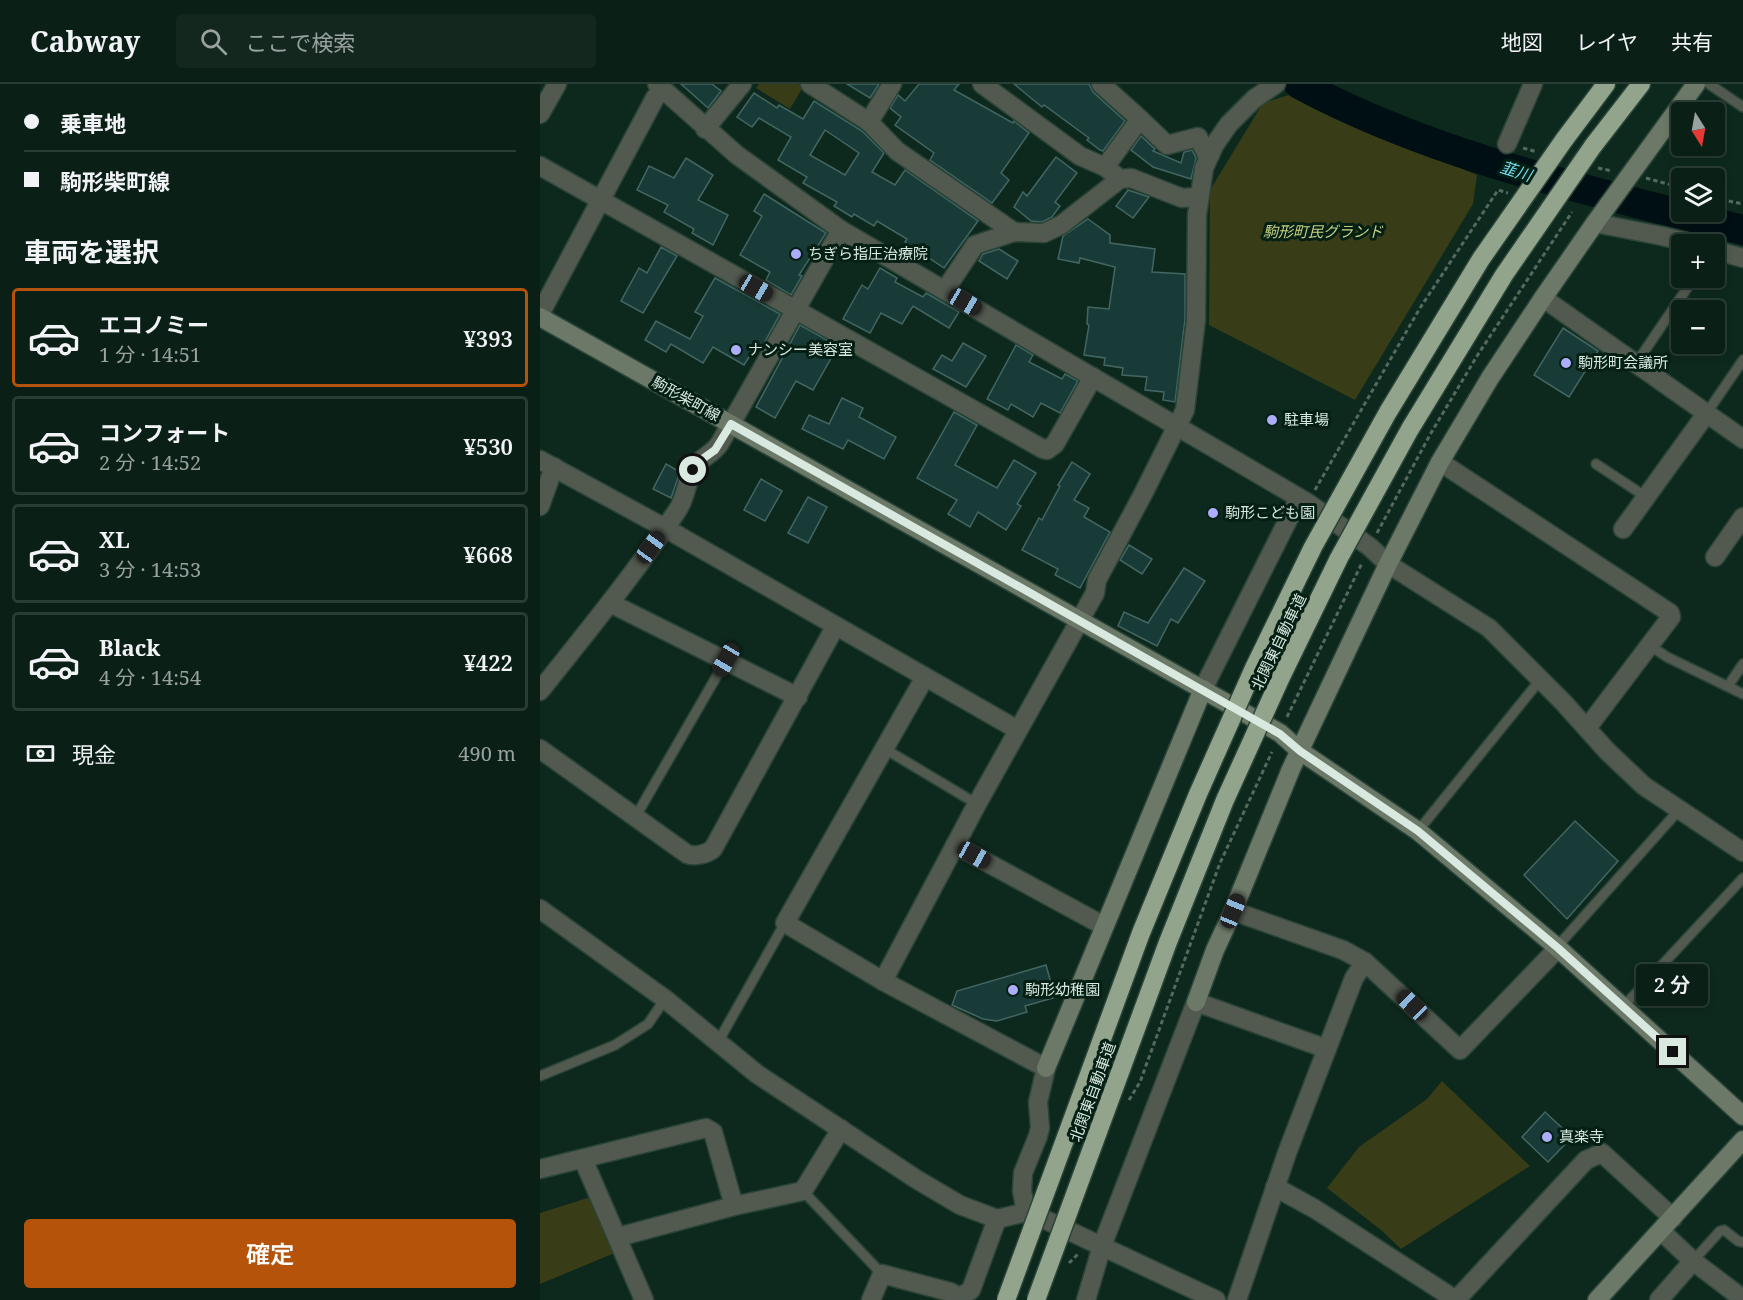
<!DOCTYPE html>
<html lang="ja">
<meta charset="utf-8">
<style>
body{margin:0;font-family:"Noto Serif","Noto Sans JP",serif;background:#13271f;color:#f1f3f6;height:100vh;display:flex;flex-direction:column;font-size:22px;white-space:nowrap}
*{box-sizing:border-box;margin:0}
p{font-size:20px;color:#99a2a1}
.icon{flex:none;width:33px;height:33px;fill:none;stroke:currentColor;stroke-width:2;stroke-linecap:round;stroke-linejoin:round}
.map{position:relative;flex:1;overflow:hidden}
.side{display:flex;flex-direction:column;background:#0a1f16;width:540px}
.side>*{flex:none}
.banner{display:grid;align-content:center;height:132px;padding:0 24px;background:#0a1f16}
.needle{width:39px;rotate:169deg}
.fabs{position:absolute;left:1131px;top:18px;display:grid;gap:12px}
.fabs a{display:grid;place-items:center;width:54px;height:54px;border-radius:6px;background:#0a1f16;box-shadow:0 3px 9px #0003,0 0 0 2px #2a3d35;font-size:30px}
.end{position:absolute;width:27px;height:27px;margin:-14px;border:8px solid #d9e9e0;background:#111;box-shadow:0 0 0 3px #111}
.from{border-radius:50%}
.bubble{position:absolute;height:42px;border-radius:6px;background:#0a1f16;box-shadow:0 3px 9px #0003,0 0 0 2px #2a3d35;font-size:20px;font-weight:600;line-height:42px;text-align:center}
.car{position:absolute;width:18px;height:36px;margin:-18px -9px;border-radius:8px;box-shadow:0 0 4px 2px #0007;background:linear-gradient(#222 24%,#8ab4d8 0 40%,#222 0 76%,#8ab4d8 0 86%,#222 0)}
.banner b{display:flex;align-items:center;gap:21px;height:57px;font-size:22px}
.banner b+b{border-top:2px solid #2a3d35}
.banner i{width:15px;height:15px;background:#f1f3f6}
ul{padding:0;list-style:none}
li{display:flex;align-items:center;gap:18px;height:99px;margin:0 12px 9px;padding:0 12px;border:3px solid #2a3d35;border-radius:6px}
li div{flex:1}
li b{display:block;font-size:22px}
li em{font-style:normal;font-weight:600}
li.active{border-color:#b45309}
li>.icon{width:54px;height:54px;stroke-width:1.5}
h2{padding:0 24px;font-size:27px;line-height:72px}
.pay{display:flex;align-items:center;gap:15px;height:66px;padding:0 24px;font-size:22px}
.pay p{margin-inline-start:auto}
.action{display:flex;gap:12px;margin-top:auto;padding:12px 24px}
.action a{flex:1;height:69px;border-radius:6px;background:#b45309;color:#fff;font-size:24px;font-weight:600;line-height:69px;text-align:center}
header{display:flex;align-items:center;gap:36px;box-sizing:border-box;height:84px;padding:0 30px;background:#0a1f16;border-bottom:2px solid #2a3d35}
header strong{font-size:28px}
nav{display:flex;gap:33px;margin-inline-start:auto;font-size:21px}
.search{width:420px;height:54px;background:#13271f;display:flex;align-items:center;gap:15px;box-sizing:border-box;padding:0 21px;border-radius:6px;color:#99a2a1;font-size:22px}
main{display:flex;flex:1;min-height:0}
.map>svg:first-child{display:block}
.green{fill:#383c17}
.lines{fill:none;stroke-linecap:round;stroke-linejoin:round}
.river{stroke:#000f13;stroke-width:30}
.building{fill:#183b37;stroke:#436662;stroke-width:1.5;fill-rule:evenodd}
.lane-casing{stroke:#2a4438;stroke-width:12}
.street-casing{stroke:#2a4438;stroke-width:21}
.secondary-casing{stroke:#2a4438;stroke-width:21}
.highway-casing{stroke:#2a4438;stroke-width:21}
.path{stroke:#536a5f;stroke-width:3;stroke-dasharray:4.5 3;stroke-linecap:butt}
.lane{stroke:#52594f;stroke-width:9}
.street{stroke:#52594f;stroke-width:18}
.secondary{stroke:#6c7868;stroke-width:18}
.highway{stroke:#92a58c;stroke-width:18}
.highway-bridge-casing{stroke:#2a4438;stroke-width:21;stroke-linecap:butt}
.highway-bridge{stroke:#92a58c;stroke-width:18}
.route{stroke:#d9e9e0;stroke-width:8}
.poi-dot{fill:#adaefb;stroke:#041f13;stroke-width:2}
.labels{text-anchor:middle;stroke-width:6;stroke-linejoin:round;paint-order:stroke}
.park-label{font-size:15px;font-style:italic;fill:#c7d082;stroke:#041f13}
.poi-label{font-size:15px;fill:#d9e9e0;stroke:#041f13;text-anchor:start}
.street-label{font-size:15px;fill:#d9e9e0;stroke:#041f13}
.water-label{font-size:16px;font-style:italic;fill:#74def1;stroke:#041f13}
</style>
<header>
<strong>Cabway</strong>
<div class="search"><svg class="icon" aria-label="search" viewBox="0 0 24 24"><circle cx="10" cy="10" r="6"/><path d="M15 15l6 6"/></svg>ここで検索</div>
<nav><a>地図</a><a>レイヤ</a><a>共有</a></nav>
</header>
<main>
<section class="side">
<div class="banner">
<b><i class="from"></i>乗車地</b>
<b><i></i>駒形柴町線</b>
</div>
<h2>車両を選択</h2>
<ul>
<li class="active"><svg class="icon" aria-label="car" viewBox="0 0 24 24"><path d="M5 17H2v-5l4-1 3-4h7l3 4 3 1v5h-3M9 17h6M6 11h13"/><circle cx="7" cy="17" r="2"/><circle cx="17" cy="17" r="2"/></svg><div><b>エコノミー</b><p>1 分 · 14:51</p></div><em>¥393</em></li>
<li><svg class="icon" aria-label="car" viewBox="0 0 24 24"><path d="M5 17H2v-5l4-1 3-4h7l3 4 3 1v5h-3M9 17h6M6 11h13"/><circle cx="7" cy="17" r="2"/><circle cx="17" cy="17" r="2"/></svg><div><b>コンフォート</b><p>2 分 · 14:52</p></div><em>¥530</em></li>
<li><svg class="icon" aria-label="car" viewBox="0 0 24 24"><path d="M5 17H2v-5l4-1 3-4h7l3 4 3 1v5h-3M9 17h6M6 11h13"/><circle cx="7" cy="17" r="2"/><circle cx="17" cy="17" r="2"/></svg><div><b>XL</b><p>3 分 · 14:53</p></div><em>¥668</em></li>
<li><svg class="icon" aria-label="car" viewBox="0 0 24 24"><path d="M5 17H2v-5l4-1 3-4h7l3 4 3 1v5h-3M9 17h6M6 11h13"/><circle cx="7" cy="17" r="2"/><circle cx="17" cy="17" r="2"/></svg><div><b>Black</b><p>4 分 · 14:54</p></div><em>¥422</em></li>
</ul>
<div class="pay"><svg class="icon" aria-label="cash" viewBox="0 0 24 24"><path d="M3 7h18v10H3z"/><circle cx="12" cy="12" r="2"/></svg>現金<p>490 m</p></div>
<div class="action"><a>確定</a></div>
</section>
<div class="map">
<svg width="1203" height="1216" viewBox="0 0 1203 1216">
<rect width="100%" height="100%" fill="#0d291d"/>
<g class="green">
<path d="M219,0h39l5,3 -13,22 -34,-21z"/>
<path d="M749,11l188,80 -4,29 -118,196 -146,-75 1,-135 53,-87z"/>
<path d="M902,997l88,85 -129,83 -20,-19 -54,-42 32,-41 68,-48z"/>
<path d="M54,1112l23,56 -77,32v-71z"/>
</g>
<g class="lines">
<path class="river" d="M759,0c138,74 293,107 444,146"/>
</g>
<g class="building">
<path d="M141,0h31l9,7 -13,17z"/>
<path d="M307,0h32l-9,14z"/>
<path d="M379,0h40l-5,6 59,33 1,-2 15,12 -28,40 8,7 -17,23 -62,-43 4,-7 -39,-28 6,-8 -11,-9 8,-13 7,6z"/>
<path d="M474,0h75l4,8 32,29 -22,30 -3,-1 -13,-10 2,-2 -45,-33 -2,2z"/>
<path d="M214,9l23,15 2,-3 24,14 11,-18 48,30 22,22 -12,19 23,13 10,-15 73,51 -34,47 -39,-26 2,-3 -30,-18 -3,5 -20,-12 -2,3 -18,-11 3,-4 -34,-19 4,-6 -29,-17 13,-23 -32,-19 -7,9 -15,-10zM285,46l34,23 -14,22 -35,-20z"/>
<path d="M601,52l14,13 -2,2 28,12 3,-11 8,-2 4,8 -5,21 -38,-12 -22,-17z"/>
<path d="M516,73l21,16 -22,29 5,4 -8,11 -10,5 -11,-1 -17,-14 9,-15 4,4z"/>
<path d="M146,74l27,17 -15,25 30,15 -15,30 -21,-12 2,-4 -30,-17 4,-7 -31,-15 12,-24 25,12z"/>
<path d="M588,106l21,7 -16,21 -17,-12z"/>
<path d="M224,110l62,39 -27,42 3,1 -11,19 -25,-15 4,-8 -30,-17 22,-39 -8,-5z"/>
<path d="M548,135l22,16v8l45,6 -3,23 33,2v45l-10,83 -12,-2 1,-8 -19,-2 2,-13 -25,-2 1,-7 -19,-3 1,-7 -21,-3 5,-30 -2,-1 1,-17 21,2 6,-42 -35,-9 -1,5 -21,-4 5,-23z"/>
<path d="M121,163l16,9 -34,57 -22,-12 18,-33 8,5z"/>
<path d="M459,165l19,12 -11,18 -28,-18 4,-7z"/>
<path d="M340,184l17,10 -2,4 28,15 3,-4 33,19 -10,16 -36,-22 -11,18 -21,-11 -11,20 -27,-14 19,-34 6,4z"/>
<path d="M175,194l65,36 -19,35 -5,-3 -12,19 -31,-18 -10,16 -32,-19 -5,8 -21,-12 11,-19 34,18 13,-23 -8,-4z"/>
<path d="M260,241l38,21 -25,44 -17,-9 -21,37 -19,-11z"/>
<path d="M1023,244l35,23 -29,46 -35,-22z"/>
<path d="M423,259l23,13 -20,31 -33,-18 9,-14 10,6z"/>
<path d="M476,261l17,10 -4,7 33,17 3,-5 13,7 -18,32 -19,-10 -8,14 -22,-13 -3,6 -21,-11z"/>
<path d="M302,314l21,10 -4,9 37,20 -12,22 -36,-19 -5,9 -41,-20 7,-14 20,9z"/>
<path d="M414,328l23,13 -22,40 42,23 17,-28 22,13 -19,31 4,2 -15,24 -28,-18 -8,15 -22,-13 9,-14 -40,-22z"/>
<path d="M532,378l18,12 -16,26 15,8 -5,9 26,15 -30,56 -25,-13 3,-6 -36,-19 17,-32 3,2 18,-34 -2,-1z"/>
<path d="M126,380l14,8 -9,26 -18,-9z"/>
<path d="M221,395l21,12 -17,30 -21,-11z"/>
<path d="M268,413l19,10 -19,36 -20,-10z"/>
<path d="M589,461l23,14 -10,15 -22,-14z"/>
<path d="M644,484l21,13 -27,42 -7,-4 -14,27 -39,-20 6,-14 24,11z"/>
<path d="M1035,737l43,40 -51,58 -43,-44z"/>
<path d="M506,881l5,18h-2l4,15 -28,8 2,6 -30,9 -14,-2 -31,-14 5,-14z"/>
<path d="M1005,1028l27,25 -24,25 -26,-25z"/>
</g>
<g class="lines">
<defs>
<g id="lane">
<path d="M1169,0l34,23"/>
<path d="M1095,281l59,-87"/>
<path d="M1166,330l37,-54"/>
<path d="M1056,380l50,33"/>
<path d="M1109,561l18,12 76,37"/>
<path d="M1188,602l15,-22"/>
<path d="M345,665l92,55"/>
<path d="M96,732l90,-156"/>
<path d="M878,747l122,-151"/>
<path d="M1018,864l6,-9 115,-129"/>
<path d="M1083,923l120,-129"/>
<path d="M178,958l67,-119"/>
<path d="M0,992l75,-31 33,-21 17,-25"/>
<path d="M263,1107l79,83"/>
<path d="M1153,1177l27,-30 4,-1 14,11 5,1"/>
</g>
<g id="street">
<path d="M117,0l80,71 104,75 467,273 62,44 18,17 101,64 74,74 44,49 37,35 99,66"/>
<path d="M270,0l59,38 28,29 117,81 -39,13 -30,45"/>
<path d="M442,0l98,72 25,11 15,12"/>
<path d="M561,0l39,35 -35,48"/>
<path d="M0,30l17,-30"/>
<path d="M600,35l27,26 31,-8 10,20"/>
<path d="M329,38l23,-38"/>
<path d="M165,45l37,-45"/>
<path d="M967,60l26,-60"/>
<path d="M0,82l503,283 4,1 8,-6 38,-67"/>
<path d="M1055,139l67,13 33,8"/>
<path d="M474,148l30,1 17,-8 59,-46 11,-1 51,20 17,-1"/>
<path d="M1174,166l29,8"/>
<path d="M1003,214l200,141"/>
<path d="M0,230l115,-216 7,-8"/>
<path d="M0,376l125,68 353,202"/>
<path d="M900,378l230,151 1,4 -84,111"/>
<path d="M0,422l14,-39"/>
<path d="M1083,445l83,-115"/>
<path d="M1175,473l28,-40"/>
<path d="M70,519l188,94"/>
<path d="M385,593l-140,246 98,58 163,87 -8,34 2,26 -2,8 -15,37 -1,18 4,21"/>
<path d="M663,605l96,-191"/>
<path d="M0,607c47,-59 95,-118 137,-180 10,-14 9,-34 20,-47 7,-8 17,-11 23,-21l121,-213"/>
<path d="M0,665l147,105c7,3 20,0 26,-5l122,-222"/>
<path d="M415,761l149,81"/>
<path d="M0,825l125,90 92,75 159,105 44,26 37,14 29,-7 5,1 185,87"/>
<path d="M693,827l110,39 22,12 95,88 98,-102"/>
<path d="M343,897l94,-177 118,-211 2,-13 46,-86 42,-84 11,-90 1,-105 7,-47 11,-24 14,-20 25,-25 22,-15"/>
<path d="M43,1075l61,141"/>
<path d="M0,1085l166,-41 7,4 21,74"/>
<path d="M735,1103l40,22 141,91"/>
<path d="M1121,1147l32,30 50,38"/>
<path d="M78,1153l116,-31 69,-15 38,-62"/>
<path d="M331,1216l11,-26 68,18 10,5 11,-7 26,-71"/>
<path d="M546,1216l16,-54 94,-244 131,47"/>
<path d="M697,1216l50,-147 67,-175 11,-16"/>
<path d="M916,1216l130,-140 16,-7 71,65"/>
<path d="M1119,1216l34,-39"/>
</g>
<g id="secondary">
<path d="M0,233l740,416 20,18 118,80 140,117 185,168"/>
<path d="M656,918l19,-52 18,-39 58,-142 97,-205 52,-102 50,-84 53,-80 52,-75 101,-139"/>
<path d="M506,984l157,-379"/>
<path d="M1057,1216l146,-160"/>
</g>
<g id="highway">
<path d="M1024,56l42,-56"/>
<path d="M1053,62l48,-62"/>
</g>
</defs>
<use href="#lane" class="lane-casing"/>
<use href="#street" class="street-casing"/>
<use href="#secondary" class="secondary-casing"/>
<use href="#highway" class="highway-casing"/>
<g class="path">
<path d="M983,64l14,4"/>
<path d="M1058,84l14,3"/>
<path d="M1106,94l36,10"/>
<path d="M1174,114l29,6"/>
<path d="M775,406l105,-182 78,-118 10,3"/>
<path d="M837,449l54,-100 46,-77 95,-144"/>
<path d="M747,633l75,-154"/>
<path d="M589,1016l11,-18 80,-219 52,-111"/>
<path d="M529,1179l9,-9 -2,-1"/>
</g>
<use href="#lane" class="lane"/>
<use href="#street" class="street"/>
<use href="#secondary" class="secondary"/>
<use href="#highway" class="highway"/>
<defs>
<g id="highway-bridge">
<path d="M466,1216l135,-367 57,-139 56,-126 59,-121 75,-135 93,-153 83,-119"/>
<path d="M496,1216l132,-358 57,-142 56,-123 58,-119 71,-129 94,-154 89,-129"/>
</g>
</defs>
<use href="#highway-bridge" class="highway-bridge-casing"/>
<use href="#highway-bridge" class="highway-bridge"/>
</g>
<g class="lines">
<path class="route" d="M153,386l8,-10 14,-10 16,-26 549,310 20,17 118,80 140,117 115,104"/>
</g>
<g class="poi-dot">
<circle cx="256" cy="170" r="6"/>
<circle cx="196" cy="266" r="6"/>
<circle cx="1026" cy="279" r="6"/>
<circle cx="732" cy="336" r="6"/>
<circle cx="673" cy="429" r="6"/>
<circle cx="473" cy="906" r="6"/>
<circle cx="1007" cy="1053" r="6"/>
</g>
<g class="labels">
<g class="park-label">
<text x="783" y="153">駒形町民グランド</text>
</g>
<g class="poi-label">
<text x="268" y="175">ちぎら指圧治療院</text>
<text x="208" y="271">ナンシー美容室</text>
<text x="1038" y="284">駒形町会議所</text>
<text x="744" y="341">駐車場</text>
<text x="685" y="434">駒形こども園</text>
<text x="485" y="911">駒形幼稚園</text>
<text x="1019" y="1058">真楽寺</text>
</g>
<g class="street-label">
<text transform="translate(146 315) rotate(29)" y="5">駒形柴町線</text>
<text transform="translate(739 558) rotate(-64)" y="5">北関東自動車道</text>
<text transform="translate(553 1008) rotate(-70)" y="5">北関東自動車道</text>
</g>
<g class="water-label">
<text transform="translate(976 87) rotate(17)" y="6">韮川</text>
</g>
</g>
</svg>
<div class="fabs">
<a><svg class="needle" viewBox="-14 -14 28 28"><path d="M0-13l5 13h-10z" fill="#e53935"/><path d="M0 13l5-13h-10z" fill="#99a2a1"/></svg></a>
<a><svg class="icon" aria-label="layers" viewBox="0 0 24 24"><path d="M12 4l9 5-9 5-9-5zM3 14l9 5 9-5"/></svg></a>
<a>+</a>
<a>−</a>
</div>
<i class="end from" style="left:153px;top:386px"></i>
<i class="end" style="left:1133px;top:968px"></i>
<div class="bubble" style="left:1096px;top:880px;width:72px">2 分</div>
<i class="car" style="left:216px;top:204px;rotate:120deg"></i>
<i class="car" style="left:425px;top:218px;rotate:120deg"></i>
<i class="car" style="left:111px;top:463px;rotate:36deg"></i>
<i class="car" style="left:186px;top:576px;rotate:210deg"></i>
<i class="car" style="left:434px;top:771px;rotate:119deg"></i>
<i class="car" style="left:693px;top:827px;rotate:22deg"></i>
<i class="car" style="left:872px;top:921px;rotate:314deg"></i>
</div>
</main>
